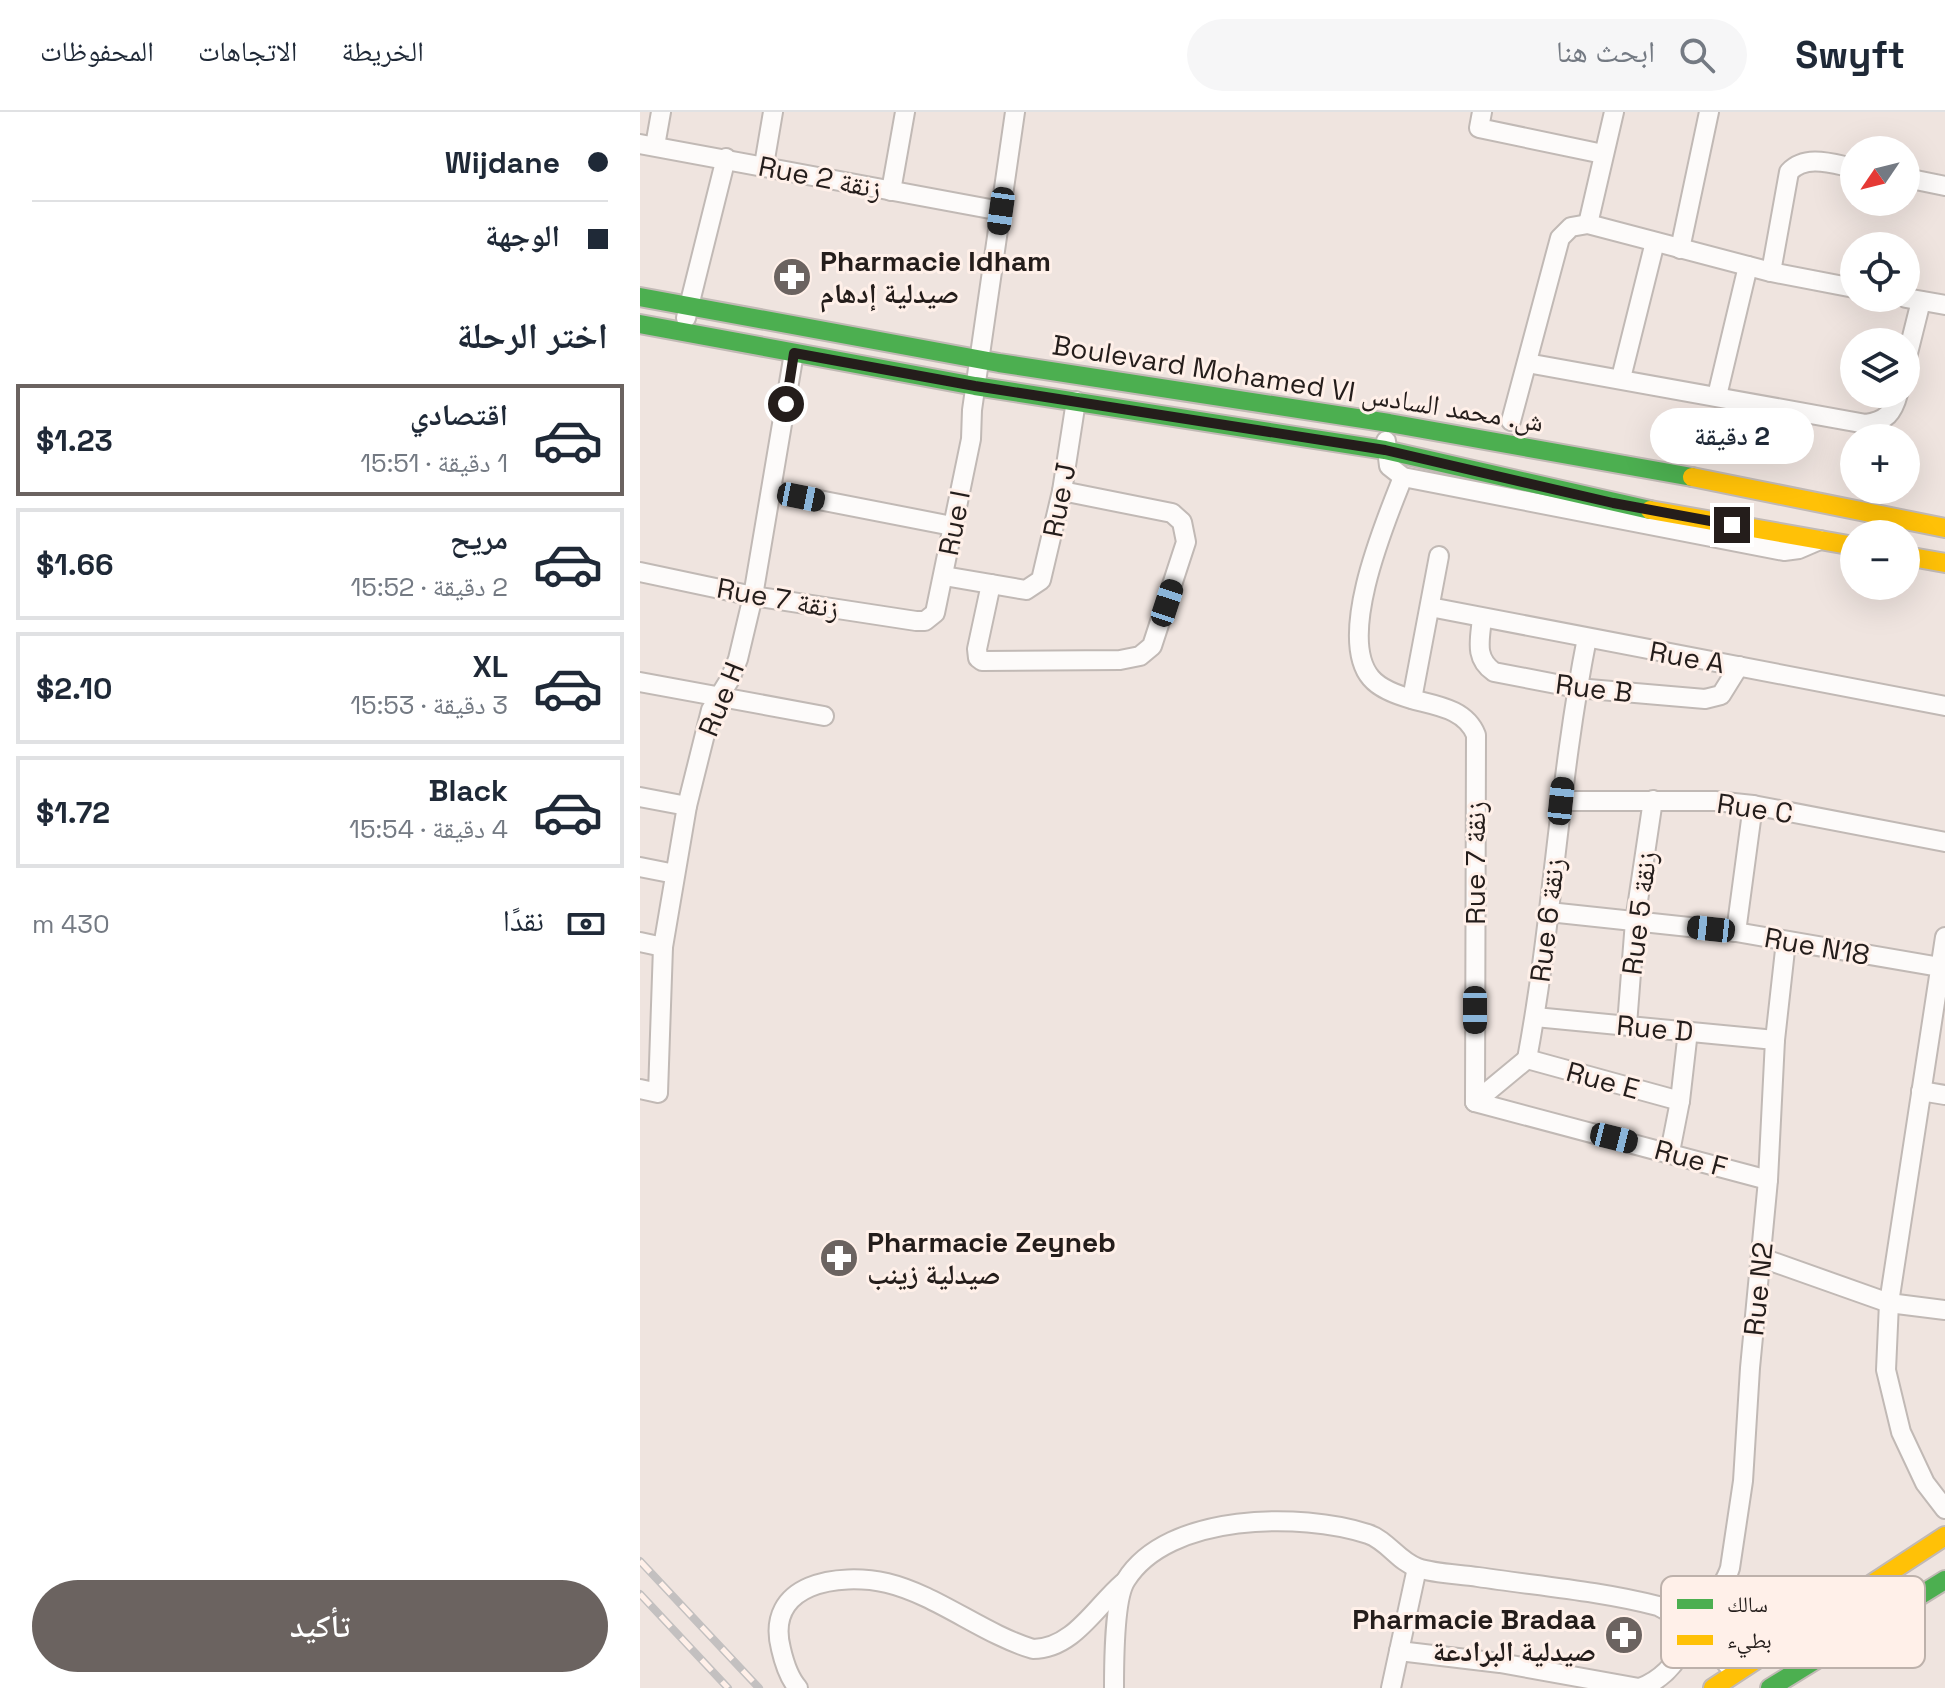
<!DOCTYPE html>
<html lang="ar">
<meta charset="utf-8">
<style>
body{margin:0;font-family:"Space Grotesk","Noto Naskh Arabic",sans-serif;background:#f6f6f7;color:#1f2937;direction:rtl;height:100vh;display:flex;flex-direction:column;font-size:30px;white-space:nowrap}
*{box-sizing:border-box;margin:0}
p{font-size:26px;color:#747a83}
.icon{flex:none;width:44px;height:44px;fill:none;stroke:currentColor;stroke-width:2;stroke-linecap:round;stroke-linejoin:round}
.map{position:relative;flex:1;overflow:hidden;direction:ltr}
.panel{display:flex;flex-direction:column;background:#fff;width:640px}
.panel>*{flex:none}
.guide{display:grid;align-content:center;height:176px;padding:0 32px;background:#fff}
.needle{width:52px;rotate:235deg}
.fabs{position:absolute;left:1200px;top:24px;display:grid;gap:16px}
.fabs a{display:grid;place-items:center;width:80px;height:80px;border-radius:50%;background:#fff;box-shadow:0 8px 32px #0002;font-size:40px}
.end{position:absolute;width:36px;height:36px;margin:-18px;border:10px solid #241d1b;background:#fff;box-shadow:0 0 0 4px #fff}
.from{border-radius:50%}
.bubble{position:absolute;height:56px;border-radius:28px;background:#fff;box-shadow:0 8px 32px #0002;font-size:26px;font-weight:600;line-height:56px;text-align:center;direction:rtl}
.car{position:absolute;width:24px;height:48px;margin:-24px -12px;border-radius:10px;box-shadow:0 0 6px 2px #0007;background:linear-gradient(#222 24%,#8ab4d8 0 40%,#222 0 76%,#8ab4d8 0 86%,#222 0)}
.guide b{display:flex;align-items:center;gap:28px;height:76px;font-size:30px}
.guide b+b{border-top:2px solid #e0e1e3}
.guide i{width:20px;height:20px;background:#1f2937}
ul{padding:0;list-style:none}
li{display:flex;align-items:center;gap:24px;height:112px;margin:0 16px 12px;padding:0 16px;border:4px solid #e0e1e3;border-radius:0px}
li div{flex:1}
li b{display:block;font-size:30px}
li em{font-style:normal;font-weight:600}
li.selected{border-color:#6b6360}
li>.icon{width:72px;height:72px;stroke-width:1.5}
h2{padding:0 32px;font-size:36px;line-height:96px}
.pay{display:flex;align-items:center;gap:20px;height:88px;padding:0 32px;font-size:30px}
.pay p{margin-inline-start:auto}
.primary-button{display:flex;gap:16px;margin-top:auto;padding:16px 32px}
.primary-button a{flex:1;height:92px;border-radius:48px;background:#6b6360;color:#fff;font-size:32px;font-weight:600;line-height:92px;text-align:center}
header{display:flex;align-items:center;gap:48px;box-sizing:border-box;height:112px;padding:0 40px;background:#fff;border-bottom:2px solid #e0e1e3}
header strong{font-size:38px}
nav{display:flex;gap:44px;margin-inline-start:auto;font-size:28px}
.search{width:560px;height:72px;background:#f6f6f7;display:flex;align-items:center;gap:20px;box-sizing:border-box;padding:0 28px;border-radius:44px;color:#747a83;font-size:30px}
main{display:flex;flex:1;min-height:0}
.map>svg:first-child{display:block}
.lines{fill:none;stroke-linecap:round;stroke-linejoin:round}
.street-casing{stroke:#c1b9b5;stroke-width:22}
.fast-casing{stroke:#c1b9b5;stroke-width:22}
.slow-casing{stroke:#c1b9b5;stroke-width:22}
.street{stroke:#fdfbfa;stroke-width:18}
.fast{stroke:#4caf50;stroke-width:18}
.slow{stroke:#ffc107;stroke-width:18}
.rail-casing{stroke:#c3c0c0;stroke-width:8}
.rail{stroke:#fff0e9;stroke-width:5;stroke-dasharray:15;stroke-linecap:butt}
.route{stroke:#241d1b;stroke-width:10}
.labels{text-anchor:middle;stroke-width:6;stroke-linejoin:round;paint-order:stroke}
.street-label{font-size:28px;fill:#241d1b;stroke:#fff0e9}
.poi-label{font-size:28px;font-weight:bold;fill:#241d1b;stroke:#fff0e9;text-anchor:start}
.key{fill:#fff0e9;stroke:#bdb1ab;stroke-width:2}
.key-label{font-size:22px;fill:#241d1b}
</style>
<header>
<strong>Swyft</strong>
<div class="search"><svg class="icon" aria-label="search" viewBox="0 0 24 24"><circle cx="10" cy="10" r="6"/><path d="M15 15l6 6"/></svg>ابحث هنا</div>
<nav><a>الخريطة</a><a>الاتجاهات</a><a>المحفوظات</a></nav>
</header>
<main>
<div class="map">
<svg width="1305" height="1576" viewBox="0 0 1305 1576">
<rect width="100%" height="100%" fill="#efe4df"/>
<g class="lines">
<defs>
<g id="street">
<path d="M842,0l-3,16 124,26"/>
<path d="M0,32l361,67"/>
<path d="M15,34l6,-34"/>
<path d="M124,53l9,-53"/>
<path d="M1266,66l39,8"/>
<path d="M251,79l14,-79"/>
<path d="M948,112l26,-112"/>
<path d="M1040,137l29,-137"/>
<path d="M1131,160l18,-100c17,-18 44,-8 65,-4"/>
<path d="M1266,186l39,7"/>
<path d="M46,206l40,-160"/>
<path d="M1266,249l15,-60"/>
<path d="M887,251l339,61c20,-3 27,-11 32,-30"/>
<path d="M981,266l34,-136"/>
<path d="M1077,284l31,-130"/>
<path d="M871,309l49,-183 11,-11 17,-3 183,48 83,16"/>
<path d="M746,329l3,25 14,11 381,74 15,-2 21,-9"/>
<path d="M763,365c-17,43 -67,160 -32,201 10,12 29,18 44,22 24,6 51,10 61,35l-1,367"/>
<path d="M133,379l179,35"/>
<path d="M0,460l113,24 163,25h9l10,-8 36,-174 1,-29 43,-298"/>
<path d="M304,464l82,14 15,-10 21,-89 14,-90"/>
<path d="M351,472l-14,65 1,9 4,3 138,-1 20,-4 12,-10 34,-104 -4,-20 -10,-9 -110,-22"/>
<path d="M790,495l515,99"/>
<path d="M842,506c-2,22 -8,40 12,54l83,16 128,11 16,-4 18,-29"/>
<path d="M0,570l184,34"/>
<path d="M772,587l27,-143"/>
<path d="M0,685l47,9"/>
<path d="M921,689h154l38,4 192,37"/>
<path d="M0,755l35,7"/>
<path d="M909,800l187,20 209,36"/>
<path d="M1096,820l17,-127"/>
<path d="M1305,825l-56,366 -3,67 15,62 24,51 20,26"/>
<path d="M0,830l23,5"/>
<path d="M895,905l240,23"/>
<path d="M987,913l8,-104 18,-121"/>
<path d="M887,947c26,-139 32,-281 60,-421"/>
<path d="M887,947l153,42"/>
<path d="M0,977l18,4 5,-146 24,-141 24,-96 19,-31 8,-20 15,-63 41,-243"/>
<path d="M1281,979l24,4"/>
<path d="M835,990l293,78"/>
<path d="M835,990l52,-43"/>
<path d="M1030,1040l10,-51 8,-70"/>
<path d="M1122,1146l127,45 56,7"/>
<path d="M759,1539l101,12 139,25"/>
<path d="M158,1576c-9,-10 -14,-26 -17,-39 -17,-66 58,-77 106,-66 50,12 96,51 146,66 40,0 63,-43 90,-66"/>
<path d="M474,1576c0,-23 0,-90 12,-108 42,-67 175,-68 242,-46 19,6 31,28 50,34 18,6 41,6 60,9 60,9 122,14 180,29l34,18 42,48"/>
<path d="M751,1576l26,-120"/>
<path d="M1000,1576c21,-8 36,-24 45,-44 4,-7 4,-16 9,-23 12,-18 30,-33 36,-53l13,-87 7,-113 18,-188 7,-140 11,-99"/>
</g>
<g id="fast">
<path d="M0,185l359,66 390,60 303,54"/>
<path d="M0,212l335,62 410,64 265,60"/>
<path d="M1130,1576l175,-108"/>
</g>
<g id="slow">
<path d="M1052,365l253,51"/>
<path d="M1010,398l204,36"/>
<path d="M1266,444l39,7"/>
<path d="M1073,1576l232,-152"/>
</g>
</defs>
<use href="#street" class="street-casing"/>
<use href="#fast" class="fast-casing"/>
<use href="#slow" class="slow-casing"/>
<use href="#street" class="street"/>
<use href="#fast" class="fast"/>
<use href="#slow" class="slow"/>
<defs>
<g id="rail">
<path d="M0,1449l119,127"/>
<path d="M0,1482l88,94"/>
</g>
</defs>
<use href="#rail" class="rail-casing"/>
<use href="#rail" class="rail"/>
</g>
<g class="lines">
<path class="route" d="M146,292l8,-51 181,33 410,64 228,53 119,22"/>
</g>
<defs>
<symbol id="pharmacy-disc" viewBox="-11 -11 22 22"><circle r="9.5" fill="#6b6360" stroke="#fff0e9"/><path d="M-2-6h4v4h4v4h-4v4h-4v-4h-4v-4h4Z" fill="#fff"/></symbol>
</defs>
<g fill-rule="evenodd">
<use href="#pharmacy-disc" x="130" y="143" width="44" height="44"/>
<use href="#pharmacy-disc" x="177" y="1124" width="44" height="44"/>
<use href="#pharmacy-disc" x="962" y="1501" width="44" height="44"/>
</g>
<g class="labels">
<g class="street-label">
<text transform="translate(180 65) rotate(11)" y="10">Rue 2 زنقة</text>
<text transform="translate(658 271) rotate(9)" y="10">Boulevard Mohamed VI ش. محمد السادس</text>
<text transform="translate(419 388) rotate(-79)" y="10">Rue J</text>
<text transform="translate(314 411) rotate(-79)" y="10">Rue I</text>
<text transform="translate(138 486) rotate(10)" y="10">Rue 7 زنقة</text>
<text transform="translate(1047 545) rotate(10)" y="10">Rue A</text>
<text transform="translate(954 576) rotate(7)" y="10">Rue B</text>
<text transform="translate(81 587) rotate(-68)" y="10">Rue H</text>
<text transform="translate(1115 696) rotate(8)" y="10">Rue C</text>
<text transform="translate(835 751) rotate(-90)" y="10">Rue 7 زنقة</text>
<text transform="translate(999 801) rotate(-83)" y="10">Rue 5 زنقة</text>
<text transform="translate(907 808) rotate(-83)" y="10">Rue 6 زنقة</text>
<text transform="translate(1177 834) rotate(10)" y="10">Rue N18</text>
<text transform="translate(1015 916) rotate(5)" y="10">Rue D</text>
<text transform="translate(963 968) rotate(15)" y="10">Rue E</text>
<text transform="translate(1051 1046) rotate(15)" y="10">Rue F</text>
<text transform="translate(1118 1177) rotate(-84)" y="10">Rue N2</text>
</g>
<g class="poi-label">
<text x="180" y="159">Pharmacie Idham<tspan x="180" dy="32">صيدلية إدهام</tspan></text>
<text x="227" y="1140">Pharmacie Zeyneb<tspan x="227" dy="32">صيدلية زينب</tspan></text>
<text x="956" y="1517" text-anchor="end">Pharmacie Bradaa<tspan x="956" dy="32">صيدلية البرادعة</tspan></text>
</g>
</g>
<rect x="1021" y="1464" width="264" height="92" rx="12" class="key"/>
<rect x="1037" y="1487" width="36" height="10" fill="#4caf50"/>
<rect x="1037" y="1523" width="36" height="10" fill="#ffc107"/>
<g class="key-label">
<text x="1087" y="1500">سالك</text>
<text x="1087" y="1536">بطيء</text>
</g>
</svg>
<div class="fabs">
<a><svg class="needle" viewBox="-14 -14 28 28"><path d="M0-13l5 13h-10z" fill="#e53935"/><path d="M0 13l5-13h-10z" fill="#747a83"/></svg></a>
<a><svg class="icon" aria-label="locate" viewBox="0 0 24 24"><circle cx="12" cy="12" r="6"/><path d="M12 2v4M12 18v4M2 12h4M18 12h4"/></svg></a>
<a><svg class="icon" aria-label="layers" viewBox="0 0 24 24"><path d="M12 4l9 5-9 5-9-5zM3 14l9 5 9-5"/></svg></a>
<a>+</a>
<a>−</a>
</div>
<i class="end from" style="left:146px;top:292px"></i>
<i class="end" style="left:1092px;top:413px"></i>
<div class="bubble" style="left:1010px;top:296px;width:164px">2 دقيقة</div>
<i class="car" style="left:361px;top:99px;rotate:188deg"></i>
<i class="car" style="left:161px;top:385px;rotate:101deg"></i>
<i class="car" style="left:527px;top:491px;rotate:18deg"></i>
<i class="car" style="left:921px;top:689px;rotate:6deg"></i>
<i class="car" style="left:1071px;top:817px;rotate:276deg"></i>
<i class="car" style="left:835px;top:898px;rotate:180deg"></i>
<i class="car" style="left:974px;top:1026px;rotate:104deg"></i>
</div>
<section class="panel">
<div class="guide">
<b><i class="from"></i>Wijdane</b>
<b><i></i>الوجهة</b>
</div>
<h2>اختر الرحلة</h2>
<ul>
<li class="selected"><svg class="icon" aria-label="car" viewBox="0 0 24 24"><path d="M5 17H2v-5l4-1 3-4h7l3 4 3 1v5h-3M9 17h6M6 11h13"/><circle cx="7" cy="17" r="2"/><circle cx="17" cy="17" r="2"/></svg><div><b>اقتصادي</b><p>1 دقيقة · 15:51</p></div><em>$1.23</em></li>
<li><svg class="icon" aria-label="car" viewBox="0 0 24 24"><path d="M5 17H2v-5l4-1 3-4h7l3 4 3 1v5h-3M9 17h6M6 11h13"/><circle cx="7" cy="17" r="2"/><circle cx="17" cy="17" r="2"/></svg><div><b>مريح</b><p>2 دقيقة · 15:52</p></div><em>$1.66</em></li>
<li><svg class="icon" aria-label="car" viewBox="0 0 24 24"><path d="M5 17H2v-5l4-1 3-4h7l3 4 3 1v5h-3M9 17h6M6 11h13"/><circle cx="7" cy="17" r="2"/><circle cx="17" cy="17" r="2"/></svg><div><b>XL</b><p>3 دقيقة · 15:53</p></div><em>$2.10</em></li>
<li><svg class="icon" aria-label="car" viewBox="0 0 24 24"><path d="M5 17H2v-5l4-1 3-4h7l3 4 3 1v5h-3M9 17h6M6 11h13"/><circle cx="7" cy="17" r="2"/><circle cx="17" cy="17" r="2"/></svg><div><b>Black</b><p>4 دقيقة · 15:54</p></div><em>$1.72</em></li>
</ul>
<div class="pay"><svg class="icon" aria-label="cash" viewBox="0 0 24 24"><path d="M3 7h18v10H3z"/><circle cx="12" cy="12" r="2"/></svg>نقدًا<p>430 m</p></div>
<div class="primary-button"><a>تأكيد</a></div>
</section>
</main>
